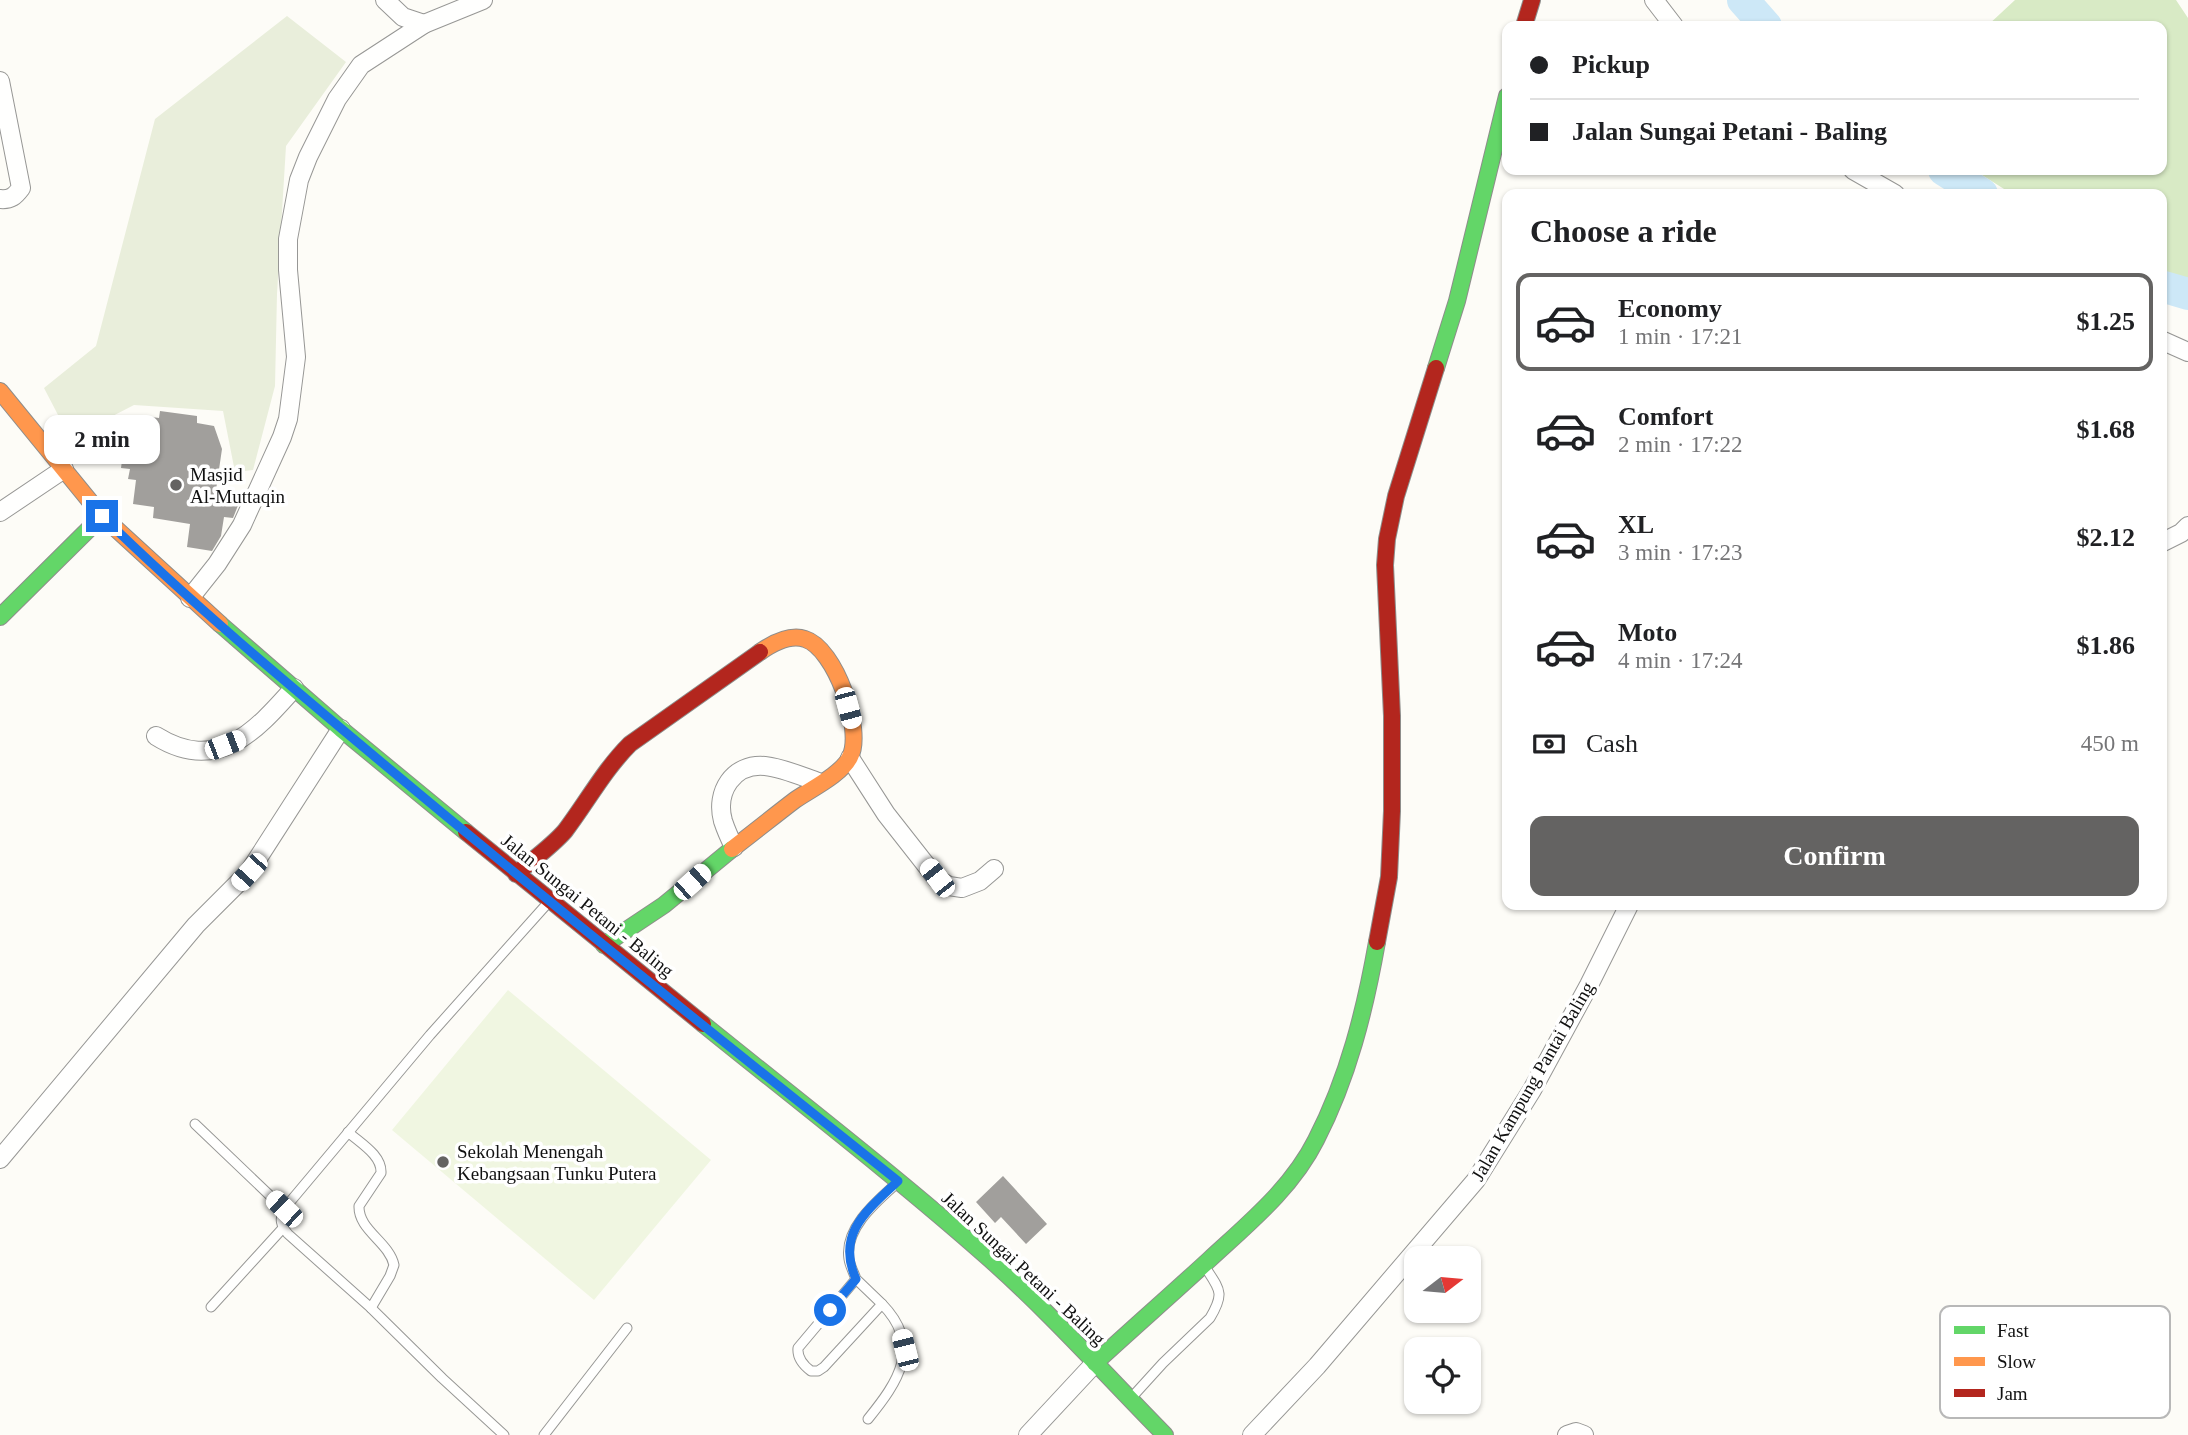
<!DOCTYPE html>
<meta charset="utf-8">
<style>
body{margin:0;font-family:"Times New Roman",serif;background:#f6f6f6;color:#202124;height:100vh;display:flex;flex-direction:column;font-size:26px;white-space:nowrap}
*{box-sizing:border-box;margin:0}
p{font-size:23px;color:#757577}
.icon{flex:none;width:38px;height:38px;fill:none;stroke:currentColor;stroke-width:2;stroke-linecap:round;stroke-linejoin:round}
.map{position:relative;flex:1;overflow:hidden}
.drawer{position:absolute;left:1502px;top:189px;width:665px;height:721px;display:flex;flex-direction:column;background:#fff;border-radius:14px;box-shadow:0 2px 5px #0004}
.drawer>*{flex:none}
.top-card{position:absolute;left:1502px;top:21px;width:665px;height:154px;border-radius:14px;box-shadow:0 2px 5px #0004;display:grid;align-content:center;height:154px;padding:0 28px;background:#fff}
.needle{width:46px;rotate:74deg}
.fabs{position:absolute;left:1404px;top:1246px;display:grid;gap:14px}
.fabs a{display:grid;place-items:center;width:77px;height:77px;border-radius:14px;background:#fff;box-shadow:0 2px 5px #0004;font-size:35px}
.end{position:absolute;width:32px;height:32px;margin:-16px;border:9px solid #1a73e8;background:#fff;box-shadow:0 0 0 4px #fff}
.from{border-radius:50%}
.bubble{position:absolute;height:49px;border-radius:14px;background:#fff;box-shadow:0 2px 5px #0004;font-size:23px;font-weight:700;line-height:49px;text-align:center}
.car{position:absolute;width:21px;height:42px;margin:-21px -10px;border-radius:9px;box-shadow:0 0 5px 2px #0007;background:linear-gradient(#fff 24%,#345 0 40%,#fff 0 76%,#345 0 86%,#fff 0)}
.top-card b{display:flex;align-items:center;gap:24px;height:66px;font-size:26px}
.top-card b+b{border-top:2px solid #e0e0e0}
.top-card i{width:18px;height:18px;background:#202124}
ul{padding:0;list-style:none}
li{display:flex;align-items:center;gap:21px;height:98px;margin:0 14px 10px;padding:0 14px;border:4px solid transparent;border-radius:14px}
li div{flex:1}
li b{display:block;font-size:26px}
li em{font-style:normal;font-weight:700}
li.selected{border-color:#646362}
li>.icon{width:63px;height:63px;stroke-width:1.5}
h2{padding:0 28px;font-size:32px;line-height:84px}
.pay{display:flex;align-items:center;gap:18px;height:77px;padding:0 28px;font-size:26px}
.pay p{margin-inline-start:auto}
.action{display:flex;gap:14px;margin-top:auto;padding:14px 28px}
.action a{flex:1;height:80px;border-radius:14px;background:#646362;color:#fff;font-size:28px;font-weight:700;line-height:80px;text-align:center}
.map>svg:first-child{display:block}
.forest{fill:#d8eac5}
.cemetery{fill:#e9eedb}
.pitch{fill:#f0f6e1}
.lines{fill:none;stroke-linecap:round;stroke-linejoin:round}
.river{stroke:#cde8f7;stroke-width:32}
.building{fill:#a19f9c}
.lane-casing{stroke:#979795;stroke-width:11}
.street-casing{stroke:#979795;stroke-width:20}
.fast-casing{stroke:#8e8d8b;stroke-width:18}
.slow-casing{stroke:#8e8d8b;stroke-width:18}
.jam-casing{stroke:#8e8d8b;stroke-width:18}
.lane{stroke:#fffffe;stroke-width:9}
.street{stroke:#fffffe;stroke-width:18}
.fast{stroke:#63d668;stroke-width:16}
.slow{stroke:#ff974d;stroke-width:16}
.jam{stroke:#b3261e;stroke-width:16}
.route{stroke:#1a73e8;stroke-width:9}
.poi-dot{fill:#646362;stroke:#fff;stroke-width:2.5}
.labels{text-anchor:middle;stroke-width:7;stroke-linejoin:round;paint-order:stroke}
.poi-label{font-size:19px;fill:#111;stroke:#fff;text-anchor:start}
.street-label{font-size:19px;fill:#111;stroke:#fff}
.key{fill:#fff;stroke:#b8b8b8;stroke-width:2}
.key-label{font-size:19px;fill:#111}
</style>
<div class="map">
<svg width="2188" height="1435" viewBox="0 0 2188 1435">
<rect width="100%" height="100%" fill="#fdfcf7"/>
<path class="forest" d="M2015,0h161l12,18v262l-27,-9v-77h-149l-38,-24h187v-144h-174z"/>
<path class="cemetery" d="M287,16l59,46 -60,84 -9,148 -2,92 -22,84 -18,2 -12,-61 -89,-6 -64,33 -26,-50 52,-42 59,-227z"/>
<path class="pitch" d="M508,990l203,170 -117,140 -202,-170z"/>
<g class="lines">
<g class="river">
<path d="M1743,0l23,26"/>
<path d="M1944,170l38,24"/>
<path d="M2161,286l27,8"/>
</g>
</g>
<g class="building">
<path d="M160,411l37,5v7l17,3 8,23 -6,41 27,3 -10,25 -9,-1 -3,19 -9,15 -25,-4 3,-23 -37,-6 1,-11 -21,-3 3,-24 -8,-1 2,-10 -9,-1 6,-45 9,1 1,-9 22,3z"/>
<path d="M1003,1176l44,48 -21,20 -25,-27 -6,6 -19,-21z"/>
</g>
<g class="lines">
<defs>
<g id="lane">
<path d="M195,1124l89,85"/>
<path d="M348,1132c12,11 34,23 33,41l-22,33c-1,24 30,36 35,59l-4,11 -19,32"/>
<path d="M856,1279l26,25 -58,63 -6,4h-7c-8,-6 -14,-13 -13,-23l58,-69c-2,-6 -6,-13 -7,-20 -5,-31 28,-58 48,-76"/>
<path d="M211,1307l72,-79"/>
<path d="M1133,1396l30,-33 47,-45c15,-25 10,-28 -5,-51"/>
<path d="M868,1419c30,-37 55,-73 14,-115"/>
<path d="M504,1435l-62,-57 -71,-70 -83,-74c-7,-8 -9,-15 -4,-25l146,-174 116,-130"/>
<path d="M544,1435l83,-107"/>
</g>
<g id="street">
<path d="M385,0l18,17 21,7"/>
<path d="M1654,0l20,26"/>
<path d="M0,81l21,107c-6,8 -10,12 -21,11"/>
<path d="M1853,170l42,24"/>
<path d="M2161,340l27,12"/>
<path d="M0,512l64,-43"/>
<path d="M2161,543l20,-10 7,-7"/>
<path d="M190,598l27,-34 25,-39 40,-88 6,-18 8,-62 -8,-87v-31l11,-59 9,-23 29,-58 24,-34 63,-41 59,-24"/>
<path d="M156,736c61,38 99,-4 138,-48"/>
<path d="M850,758l36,56 51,65 12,7 13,2 18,-7 14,-12"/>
<path d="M734,847c-4,-8 -8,-17 -11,-26 -8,-29 10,-58 42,-55 18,2 36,10 53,16"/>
<path d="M0,1159l196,-234 53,-53 92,-143"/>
<path d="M1028,1435l67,-72"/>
<path d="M1252,1435l65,-69 159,-186 56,-90 57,-105 40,-80"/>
<path d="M1567,1435l9,-3 8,3"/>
</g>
<g id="fast">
<path d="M1436,368l21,-67 50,-205"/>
<path d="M0,617l102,-101"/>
<path d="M220,624l121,105 125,103"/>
<path d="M604,945l60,-40 68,-56"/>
<path d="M703,1024c94,76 190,150 281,230 64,56 121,120 181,181"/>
<path d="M1095,1363c38,-35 77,-69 115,-104 39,-36 82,-71 106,-119 32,-62 49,-130 61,-198"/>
</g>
<g id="slow">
<path d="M0,391l102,125 118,108"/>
<path d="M732,849c21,-16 42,-33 63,-49 16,-11 47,-26 55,-43 14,-27 -15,-109 -45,-118 -15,-5 -32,4 -45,13"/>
</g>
<g id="jam">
<path d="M1524,26l8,-26"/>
<path d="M466,832l237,192"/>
<path d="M516,874c16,-14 35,-27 49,-43 22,-29 39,-61 65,-87l130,-92"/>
<path d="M1377,942l12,-65 3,-66v-95l-7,-151 2,-26 9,-43 40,-128"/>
</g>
</defs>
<use href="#lane" class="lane-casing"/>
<use href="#street" class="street-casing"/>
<use href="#fast" class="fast-casing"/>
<use href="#slow" class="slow-casing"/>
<use href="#jam" class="jam-casing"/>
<use href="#lane" class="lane"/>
<use href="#street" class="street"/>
<use href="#fast" class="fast"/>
<use href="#slow" class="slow"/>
<use href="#jam" class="jam"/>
</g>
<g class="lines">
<path class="route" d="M102,516c92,90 192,173 290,255 167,140 336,275 506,410 -32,30 -62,53 -42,98l-26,31"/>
</g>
<g class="poi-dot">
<circle cx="176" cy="485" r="7"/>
<circle cx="443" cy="1162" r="7"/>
</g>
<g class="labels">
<g class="poi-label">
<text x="190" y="481">Masjid<tspan x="190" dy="22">Al-Muttaqin</tspan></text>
<text x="457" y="1158">Sekolah Menengah<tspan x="457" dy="22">Kebangsaan Tunku Putera</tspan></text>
</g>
<g class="street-label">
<text transform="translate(588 905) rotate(39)" y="7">Jalan Sungai Petani - Baling</text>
<text transform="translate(1532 1081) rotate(-60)" y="7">Jalan Kampung Pantai Baling</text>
<text transform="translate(1024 1268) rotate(43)" y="7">Jalan Sungai Petani - Baling</text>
</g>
</g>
<rect x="1940" y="1306" width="230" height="112" rx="10" class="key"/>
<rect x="1954" y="1326" width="31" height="8" fill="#63d668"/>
<rect x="1954" y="1357" width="31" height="9" fill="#ff974d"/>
<rect x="1954" y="1389" width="31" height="8" fill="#b3261e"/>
<g class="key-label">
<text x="1997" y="1337">Fast</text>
<text x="1997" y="1368">Slow</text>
<text x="1997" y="1400">Jam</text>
</g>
</svg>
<div class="fabs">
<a><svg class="needle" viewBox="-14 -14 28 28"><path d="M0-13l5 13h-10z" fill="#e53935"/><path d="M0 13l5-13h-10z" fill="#757577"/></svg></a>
<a><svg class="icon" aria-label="locate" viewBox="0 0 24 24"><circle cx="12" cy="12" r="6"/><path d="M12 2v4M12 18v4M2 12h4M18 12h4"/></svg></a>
</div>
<i class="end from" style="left:830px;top:1310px"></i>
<i class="end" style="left:102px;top:516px"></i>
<div class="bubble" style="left:44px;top:415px;width:116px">2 min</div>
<i class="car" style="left:848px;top:708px;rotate:165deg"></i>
<i class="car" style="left:225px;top:745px;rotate:69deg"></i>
<i class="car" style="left:249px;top:872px;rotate:222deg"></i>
<i class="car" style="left:937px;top:878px;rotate:322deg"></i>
<i class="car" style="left:692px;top:882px;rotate:48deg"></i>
<i class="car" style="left:284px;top:1209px;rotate:314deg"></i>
<i class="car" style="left:905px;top:1350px;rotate:346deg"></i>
<div class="top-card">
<b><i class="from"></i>Pickup</b>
<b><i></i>Jalan Sungai Petani - Baling</b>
</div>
<section class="drawer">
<h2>Choose a ride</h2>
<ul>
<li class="selected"><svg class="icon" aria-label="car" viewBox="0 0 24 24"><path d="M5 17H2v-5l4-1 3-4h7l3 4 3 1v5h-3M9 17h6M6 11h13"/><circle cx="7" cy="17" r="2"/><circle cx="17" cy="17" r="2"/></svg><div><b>Economy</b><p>1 min · 17:21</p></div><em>$1.25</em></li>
<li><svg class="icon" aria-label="car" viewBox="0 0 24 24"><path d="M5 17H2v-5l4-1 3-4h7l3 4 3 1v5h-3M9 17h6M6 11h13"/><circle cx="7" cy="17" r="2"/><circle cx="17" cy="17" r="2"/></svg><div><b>Comfort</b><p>2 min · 17:22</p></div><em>$1.68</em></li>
<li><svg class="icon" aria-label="car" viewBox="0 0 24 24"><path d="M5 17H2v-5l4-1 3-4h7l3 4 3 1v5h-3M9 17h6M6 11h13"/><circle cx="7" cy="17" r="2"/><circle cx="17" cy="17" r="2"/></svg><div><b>XL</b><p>3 min · 17:23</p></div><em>$2.12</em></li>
<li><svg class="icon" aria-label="car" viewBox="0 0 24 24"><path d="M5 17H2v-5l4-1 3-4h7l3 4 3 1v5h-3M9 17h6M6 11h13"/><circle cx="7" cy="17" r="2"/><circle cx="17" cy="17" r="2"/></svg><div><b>Moto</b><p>4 min · 17:24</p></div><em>$1.86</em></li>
</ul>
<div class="pay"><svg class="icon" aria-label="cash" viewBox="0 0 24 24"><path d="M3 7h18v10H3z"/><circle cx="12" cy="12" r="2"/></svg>Cash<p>450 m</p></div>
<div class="action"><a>Confirm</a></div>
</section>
</div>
